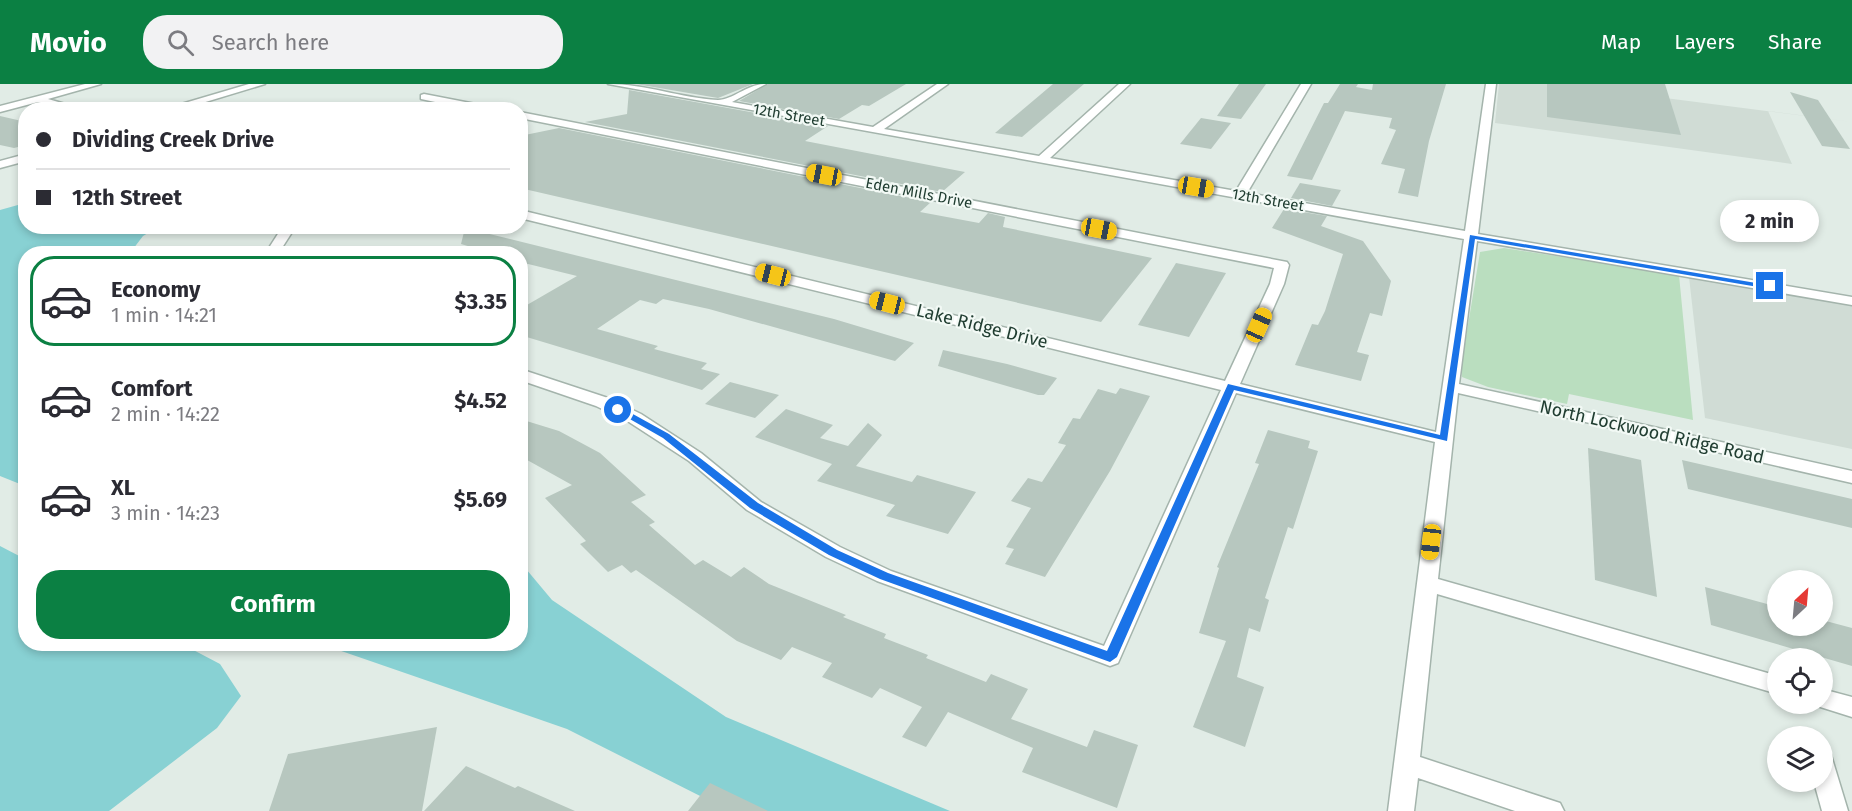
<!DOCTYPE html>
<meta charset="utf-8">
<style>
body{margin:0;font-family:"Fira Sans",sans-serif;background:#f2f2f3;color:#2b2b33;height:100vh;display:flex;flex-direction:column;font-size:22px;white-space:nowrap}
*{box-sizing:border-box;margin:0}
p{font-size:20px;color:#7c7c81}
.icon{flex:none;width:33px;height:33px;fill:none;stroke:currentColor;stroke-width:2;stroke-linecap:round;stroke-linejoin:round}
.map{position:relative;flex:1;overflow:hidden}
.side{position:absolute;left:18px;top:162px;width:510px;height:405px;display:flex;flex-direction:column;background:#fff;border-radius:24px;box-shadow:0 3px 9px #0003}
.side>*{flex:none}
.guide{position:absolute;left:18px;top:18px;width:510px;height:132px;border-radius:24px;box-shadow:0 3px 9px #0003;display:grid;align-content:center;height:132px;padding:0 18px;background:#fff}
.needle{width:39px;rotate:26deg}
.fabs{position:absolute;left:1767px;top:486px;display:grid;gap:12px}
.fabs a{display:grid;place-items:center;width:66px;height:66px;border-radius:50%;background:#fff;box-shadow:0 3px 9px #0003;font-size:30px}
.end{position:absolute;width:27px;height:27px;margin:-14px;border:8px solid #1a73e8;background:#fff;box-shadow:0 0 0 3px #fff}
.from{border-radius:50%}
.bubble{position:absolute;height:42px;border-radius:21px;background:#fff;box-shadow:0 3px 9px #0003;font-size:20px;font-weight:700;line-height:42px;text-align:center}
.car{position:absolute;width:18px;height:36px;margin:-18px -9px;border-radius:8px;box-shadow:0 0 4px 2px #0007;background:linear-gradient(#f5c518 24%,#345 0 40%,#f5c518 0 76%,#345 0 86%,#f5c518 0)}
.guide b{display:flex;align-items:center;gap:21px;height:57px;font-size:22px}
.guide b+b{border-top:2px solid #e1e1e2}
.guide i{width:15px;height:15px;background:#2b2b33}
ul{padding:10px 0 0;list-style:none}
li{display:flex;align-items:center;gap:18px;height:90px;margin:0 12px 9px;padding:0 6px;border:3px solid transparent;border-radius:24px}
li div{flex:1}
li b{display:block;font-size:22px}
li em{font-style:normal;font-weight:700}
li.current{border-color:#0b8043}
li>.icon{width:54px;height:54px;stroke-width:1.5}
.primary-button{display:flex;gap:12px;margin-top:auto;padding:12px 18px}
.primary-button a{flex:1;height:69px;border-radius:24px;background:#0b8043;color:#fff;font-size:24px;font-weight:700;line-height:69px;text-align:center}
header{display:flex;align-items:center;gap:36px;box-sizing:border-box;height:84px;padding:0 30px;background:#0b8043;color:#fff}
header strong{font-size:28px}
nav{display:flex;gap:33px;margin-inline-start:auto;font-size:21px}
.search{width:420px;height:54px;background:#f2f2f3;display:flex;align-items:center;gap:15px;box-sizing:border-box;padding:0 21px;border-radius:24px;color:#7c7c81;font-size:22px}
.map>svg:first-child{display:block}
.built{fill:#d0dcd5}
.green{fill:#badebf}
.water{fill:#88d1d3}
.building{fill:#b7c7bf}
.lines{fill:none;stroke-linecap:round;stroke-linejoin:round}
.minor-casing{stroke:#a4b4ac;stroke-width:3}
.minor{fill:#fff;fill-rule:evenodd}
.route{fill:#1a73e8}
.labels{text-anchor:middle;stroke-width:4.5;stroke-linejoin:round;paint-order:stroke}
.far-street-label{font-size:15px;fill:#213e32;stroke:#f2f9f5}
.street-label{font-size:18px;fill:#213e32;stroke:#f2f9f5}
</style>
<header>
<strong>Movio</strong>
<div class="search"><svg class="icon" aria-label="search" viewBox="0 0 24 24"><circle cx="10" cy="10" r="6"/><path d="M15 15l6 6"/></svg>Search here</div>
<nav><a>Map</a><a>Layers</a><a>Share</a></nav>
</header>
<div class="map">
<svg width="1852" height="727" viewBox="0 0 1852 727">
<rect width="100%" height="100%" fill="#e1ece6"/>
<g class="built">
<path d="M1499,0h57l296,38 -84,-11 24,53 -297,-41z"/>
<path d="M1689,193l163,28v144l-147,-31z"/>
</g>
<path class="green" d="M1504,164l175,27 14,145 -124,-26 -2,10 -79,-17 -26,-10 -1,-9 19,-116z"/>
<g class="water">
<path d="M25,119l1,23 132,1 -15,9 -13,17 -104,1 -1,232 -25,-10v-266z"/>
<path d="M0,462l25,13 1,85h156l38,20 21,32 -24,32 -108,83h-109z"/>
<path d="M521,479l31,37 174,117 224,94h-220l-163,-82 -246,-85h199z"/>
</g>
<g class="building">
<path d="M636,0h117l-35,14z"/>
<path d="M768,0h138l-37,22 -7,-1 -23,14 -100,-18z"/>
<path d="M1053,0h31l-62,53 -27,-4z"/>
<path d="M1239,0h27l-25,35 -24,-3z"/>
<path d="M1340,0h18l-2,3 16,3 1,-6h73l-17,57 -11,56 -20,-4 7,-24 -24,-5 15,-34 -7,-2 3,-10 -47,-7 -33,69 -25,-4 37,-73h4z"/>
<path d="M1547,0h118l16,51 -134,-18z"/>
<path d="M629,6l199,36 -23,15 160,31 -23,20 -357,-70 42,-8z"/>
<path d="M1790,8l28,8 32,49 -28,-3z"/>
<path d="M0,32l26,6v23l-12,3 -14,-3z"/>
<path d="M1201,34l30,5 -20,26 -31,-5z"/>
<path d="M559,44l372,74 -11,10 59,11 9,-10 17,4 -2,10 149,31 -51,64 -581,-134v-52z"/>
<path d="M1300,99l41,7 -9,16 -41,-8z"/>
<path d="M1284,125l43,7 -6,10 42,15 28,40 -9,35 -12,-3 -13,39 12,3 -8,26 -66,-16 17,-41 6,1 7,-14 18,-57 -71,-26z"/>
<path d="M465,144l369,91 80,24 -19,18 -186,-52 -46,-10 -7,5 -16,-4 -43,29 61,17 -4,3 53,14 -6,6 19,5 -18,16 -182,-55v-26l57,-33 -57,-14v-8h-34l2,-2 -27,-8z"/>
<path d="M1176,179l50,10 -37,64 -51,-12z"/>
<path d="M943,266l64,14 50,14 -13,17h-6l-100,-29z"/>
<path d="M730,298l49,13 -24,23 -50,-14z"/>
<path d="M1120,304l30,8 -40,75 -65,106 -40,-13 9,-15 -8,-2 25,-39 -20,-7 17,-23 14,4 24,-37 -8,-2 15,-25 7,1 18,-30 18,5z"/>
<path d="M786,325l47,16 -13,13 28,8 20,-23 14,12 -26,31 56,16 5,-7 59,17 -28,42 -62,-18 9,-11 -78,-24 15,-17 -77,-27z"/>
<path d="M520,335l39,12 41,22 46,42 -15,7 24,20 -6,3 46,40 8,-5 28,17 13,-10 25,17 77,31 -3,2 43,17 -2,4 44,17 -2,3 60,24 5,-8 37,15 -17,30 76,28 7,-17 44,15 -21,63 -95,-36 11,-24 -85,-36 -22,35 -24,-10 20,-30 -42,-19 -8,10 -50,-21 10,-14 -40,-16 -11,13 -44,-19 -101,-71 -5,3 -9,-8 -14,7 -28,-28 6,-3 -41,-43 27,-13 -52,-29z"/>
<path d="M1268,346l42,11 -2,7 10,3 -25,78 -5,-2 -23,71 4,2 -9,32 -11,-4 -12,49 27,10 -19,60 -52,-20 33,-86 -27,-8 20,-65 -2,-1 42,-103 -4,-1z"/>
<path d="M1588,364l53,12 16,137 -62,-17z"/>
<path d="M1682,376l170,39v29l-164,-39z"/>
<path d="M1705,503l73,20v19h44v-6l30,8v38l-141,-41z"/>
<path d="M437,643l-15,84h-153l19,-57z"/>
<path d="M466,682l49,22 3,-2 57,25h-151z"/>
<path d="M710,699l58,28h-80z"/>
</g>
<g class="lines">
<defs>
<g id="minor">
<path d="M85,0h16l-53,15 38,11h-20l-28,-8 -38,10v-6z"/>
<path d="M249,0h16l-86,26h-18z"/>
<path d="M608,0c38,0 73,14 110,16 15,0 29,-16 48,-16l-34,18 141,25 64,-43h11l-64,45 155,27 80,-72h11l-80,74 186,33 65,-107h10l-64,109 218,38 21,-147h10l-18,150 374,63v8l-375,-64 -18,143 393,87v12l-394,-90 -20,186 340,97v18l-341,-100 -17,163 140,46 4,8h-49l-97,-33 -4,33h-26l47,-369 -199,-49 -118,270 -8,3 -8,-3 -225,-82 -51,-24 -79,-47 -58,-49 -60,-39 -33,-16 -76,-26v-11l88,29 33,16 60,39 60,49 79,45 51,24 213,75 117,-256 -701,-172v-8l705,171 45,-97 4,-16 -754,-150v-6l767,150 2,3 -5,19 -44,100 196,48 28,-193z"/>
<path d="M424,10l67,13 5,3h-23l-52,-11v-4z"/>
<path d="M26,70v7l-26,7v-7z"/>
<path d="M283,142h13l-18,28h-13z"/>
<path d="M1822,605l30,8v20l-38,-12 8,-1z"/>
<path d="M1822,668l9,3 17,56h-26l-8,-29h8z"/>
</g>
</defs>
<use href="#minor" class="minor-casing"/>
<use href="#minor" class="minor"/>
</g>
<path class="route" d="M1470,151l304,51 -4,3 -295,-50 -28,202 -213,-51 -117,267 -7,5 -230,-83 -51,-24 -79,-47 -87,-70 -49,-28 8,-2 47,26 89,69 79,47 51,23 219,78 121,-267 212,51z"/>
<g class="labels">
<g class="far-street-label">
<text transform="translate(789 31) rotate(10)" y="5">12th Street</text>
<text transform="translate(919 109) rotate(11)" y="5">Eden Mills Drive</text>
<text transform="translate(1268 116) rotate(10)" y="5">12th Street</text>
</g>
<g class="street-label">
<text transform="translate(982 242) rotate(14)" y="6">Lake Ridge Drive</text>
<text transform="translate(1652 348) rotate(13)" y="6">North Lockwood Ridge Road</text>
</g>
</g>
</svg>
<div class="fabs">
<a><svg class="needle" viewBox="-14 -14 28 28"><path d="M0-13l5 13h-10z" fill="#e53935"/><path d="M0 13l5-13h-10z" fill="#7c7c81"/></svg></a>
<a><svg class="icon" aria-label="locate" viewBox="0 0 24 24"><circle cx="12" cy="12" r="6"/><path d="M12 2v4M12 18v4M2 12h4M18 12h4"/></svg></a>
<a><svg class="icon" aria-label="layers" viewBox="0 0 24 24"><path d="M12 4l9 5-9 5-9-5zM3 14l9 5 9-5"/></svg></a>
</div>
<i class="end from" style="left:618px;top:326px"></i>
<i class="end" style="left:1770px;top:202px"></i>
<div class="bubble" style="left:1720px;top:116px;width:99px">2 min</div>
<i class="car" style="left:824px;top:91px;rotate:281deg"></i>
<i class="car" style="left:1196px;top:103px;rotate:100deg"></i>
<i class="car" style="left:1099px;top:145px;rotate:101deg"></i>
<i class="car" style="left:773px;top:191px;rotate:284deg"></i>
<i class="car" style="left:887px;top:219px;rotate:284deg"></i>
<i class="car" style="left:1259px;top:241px;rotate:24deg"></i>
<i class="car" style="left:1431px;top:458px;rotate:187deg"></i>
<div class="guide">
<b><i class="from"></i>Dividing Creek Drive</b>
<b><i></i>12th Street</b>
</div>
<section class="side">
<ul>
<li class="current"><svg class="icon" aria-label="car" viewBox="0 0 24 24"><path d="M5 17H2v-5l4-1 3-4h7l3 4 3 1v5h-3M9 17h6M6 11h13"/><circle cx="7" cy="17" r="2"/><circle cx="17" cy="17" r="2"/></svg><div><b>Economy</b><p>1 min · 14:21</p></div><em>$3.35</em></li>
<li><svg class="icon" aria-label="car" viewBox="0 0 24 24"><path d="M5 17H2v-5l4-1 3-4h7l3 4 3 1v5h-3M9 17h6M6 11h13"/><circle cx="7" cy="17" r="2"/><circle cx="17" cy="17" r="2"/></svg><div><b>Comfort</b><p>2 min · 14:22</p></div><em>$4.52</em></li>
<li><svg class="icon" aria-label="car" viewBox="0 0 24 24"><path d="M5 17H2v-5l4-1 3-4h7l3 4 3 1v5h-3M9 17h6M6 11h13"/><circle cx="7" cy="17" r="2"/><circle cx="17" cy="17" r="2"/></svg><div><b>XL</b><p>3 min · 14:23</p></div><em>$5.69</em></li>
</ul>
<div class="primary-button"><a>Confirm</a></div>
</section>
</div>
